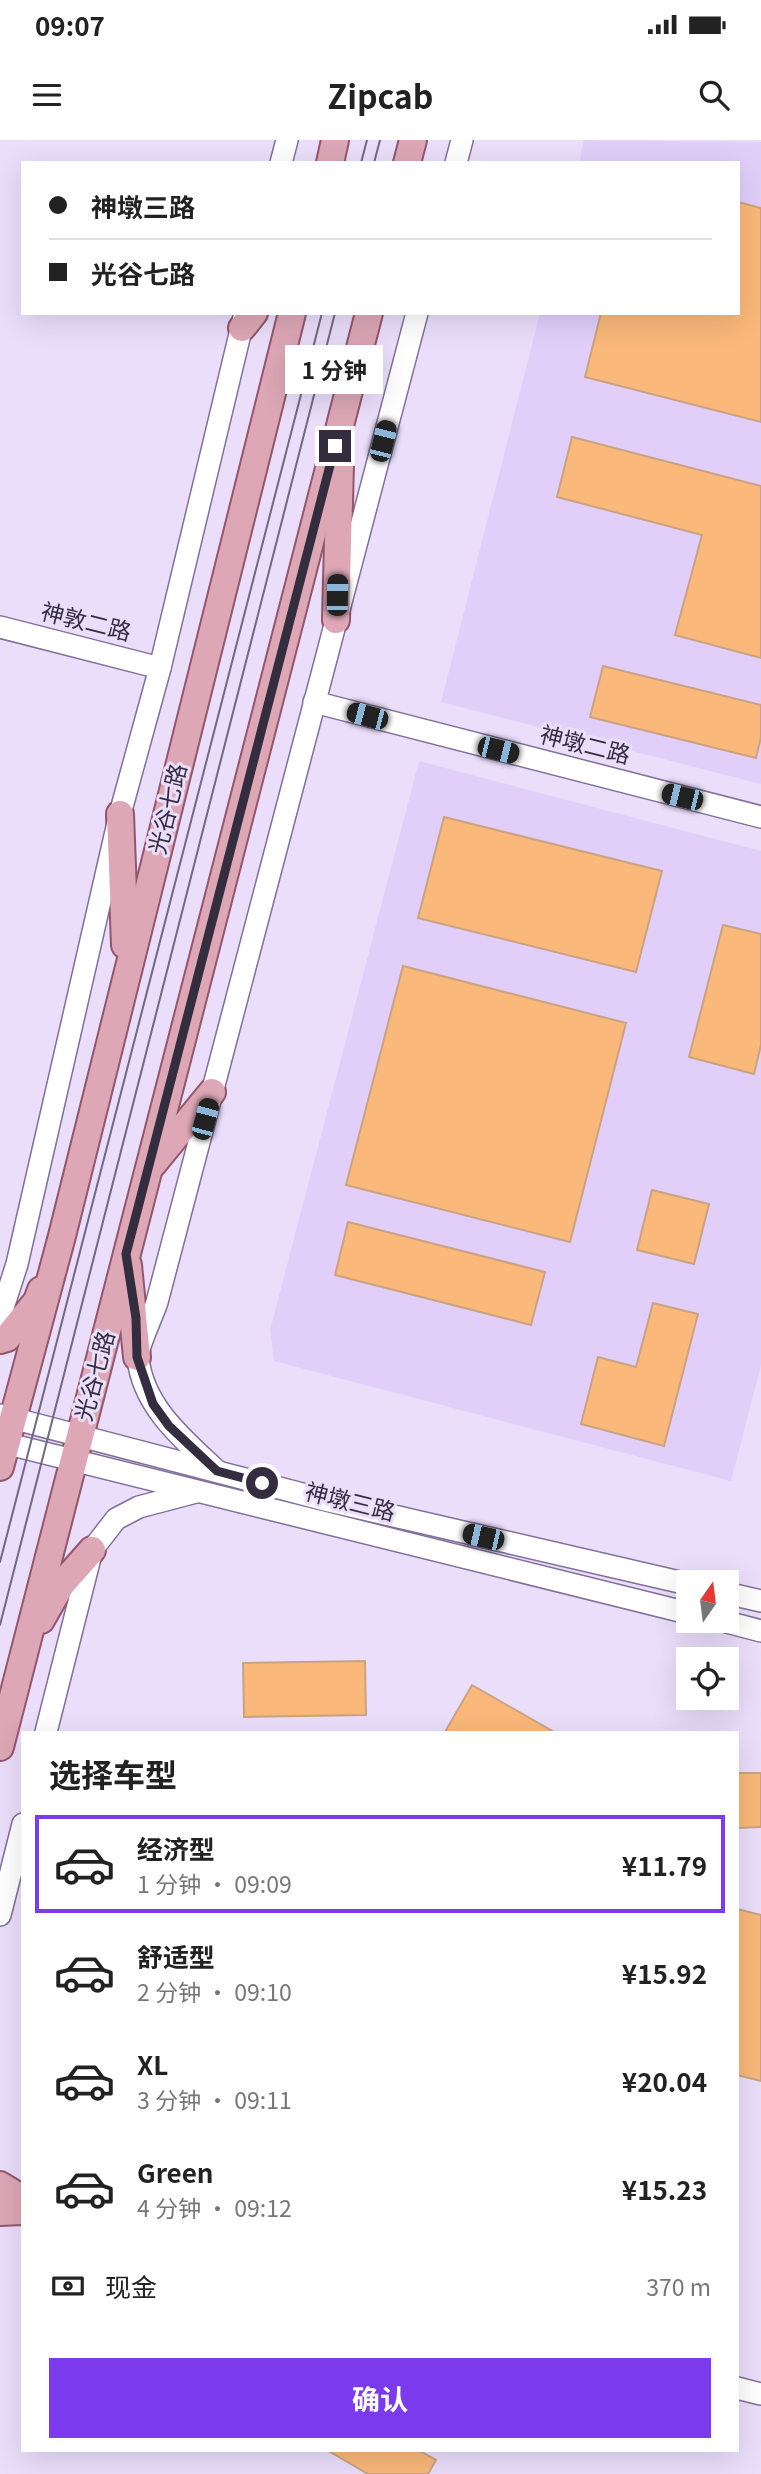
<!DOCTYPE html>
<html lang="zh">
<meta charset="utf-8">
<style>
body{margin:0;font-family:Georgia,"Noto Sans SC",serif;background:#f6f6f6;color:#222;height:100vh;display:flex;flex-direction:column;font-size:26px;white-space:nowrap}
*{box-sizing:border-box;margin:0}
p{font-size:23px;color:#767676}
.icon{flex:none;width:38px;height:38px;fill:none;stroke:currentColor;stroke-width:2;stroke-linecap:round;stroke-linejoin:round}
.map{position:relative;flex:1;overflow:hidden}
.side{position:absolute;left:21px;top:1591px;width:718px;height:721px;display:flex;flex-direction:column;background:#fff;border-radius:0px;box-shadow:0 7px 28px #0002}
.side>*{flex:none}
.banner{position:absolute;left:21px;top:21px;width:719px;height:154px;border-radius:0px;box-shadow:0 7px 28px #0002;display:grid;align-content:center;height:154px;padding:0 28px;background:#fff}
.needle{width:46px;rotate:14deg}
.controls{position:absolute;left:676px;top:1430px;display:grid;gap:14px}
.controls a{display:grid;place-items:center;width:63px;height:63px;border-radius:0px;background:#fff;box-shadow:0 7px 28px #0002;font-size:35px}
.end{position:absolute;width:32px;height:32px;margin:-16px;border:9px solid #342d3f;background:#fff;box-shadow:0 0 0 4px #fff}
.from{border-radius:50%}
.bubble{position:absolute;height:49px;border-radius:0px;background:#fff;box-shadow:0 7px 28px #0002;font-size:23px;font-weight:700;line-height:49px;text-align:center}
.car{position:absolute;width:21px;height:42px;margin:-21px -10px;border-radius:9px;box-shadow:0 0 5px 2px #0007;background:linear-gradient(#222 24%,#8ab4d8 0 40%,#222 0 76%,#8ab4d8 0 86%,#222 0)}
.banner b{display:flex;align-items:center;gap:24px;height:66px;font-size:26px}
.banner b+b{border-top:2px solid #e0e0e0}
.banner i{width:18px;height:18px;background:#222}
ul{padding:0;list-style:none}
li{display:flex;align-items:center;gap:21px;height:98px;margin:0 14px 10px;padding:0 14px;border:4px solid transparent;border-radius:0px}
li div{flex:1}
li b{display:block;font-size:26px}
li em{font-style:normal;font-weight:700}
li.current{border-color:#7c3aed}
li>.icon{width:63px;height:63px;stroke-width:1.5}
h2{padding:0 28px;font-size:32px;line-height:84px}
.pay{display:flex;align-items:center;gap:18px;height:77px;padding:0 28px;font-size:26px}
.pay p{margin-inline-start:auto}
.primary-button{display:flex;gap:14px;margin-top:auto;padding:14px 28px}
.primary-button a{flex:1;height:80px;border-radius:0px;background:#7c3aed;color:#fff;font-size:28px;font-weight:700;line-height:80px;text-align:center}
.status{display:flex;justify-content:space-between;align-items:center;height:49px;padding:0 35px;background:#fff;direction:ltr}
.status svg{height:19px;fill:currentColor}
header{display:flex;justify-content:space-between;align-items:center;height:91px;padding:0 28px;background:#fff;font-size:32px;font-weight:700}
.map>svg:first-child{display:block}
.built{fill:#e1cffa}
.building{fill:#fab87a;stroke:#caa380;stroke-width:2}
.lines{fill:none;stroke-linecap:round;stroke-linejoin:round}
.minor-casing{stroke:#816f99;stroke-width:24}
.major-casing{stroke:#94566c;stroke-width:30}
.minor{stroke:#fff;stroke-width:21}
.major{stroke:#dda7b6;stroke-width:26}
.tram{stroke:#72697f;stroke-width:2}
.route{stroke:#342d3f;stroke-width:9}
.labels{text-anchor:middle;stroke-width:6;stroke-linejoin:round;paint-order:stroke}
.street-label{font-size:23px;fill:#342d3f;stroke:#eadefb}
</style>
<div class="status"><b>09:07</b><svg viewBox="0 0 49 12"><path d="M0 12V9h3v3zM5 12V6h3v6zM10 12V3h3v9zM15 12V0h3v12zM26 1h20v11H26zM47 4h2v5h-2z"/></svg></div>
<header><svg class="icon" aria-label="menu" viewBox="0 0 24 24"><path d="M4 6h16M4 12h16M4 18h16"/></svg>Zipcab<svg class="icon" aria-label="search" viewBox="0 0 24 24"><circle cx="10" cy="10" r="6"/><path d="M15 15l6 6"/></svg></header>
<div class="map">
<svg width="761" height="2334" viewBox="0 0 761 2334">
<rect width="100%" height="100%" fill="#eadefb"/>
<g class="built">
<path d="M584,0l177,2v642l-320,-82 99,-389h198v-150h-159z"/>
<path d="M419,621l342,90v514l-30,116 -457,-120 -4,-31z"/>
</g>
<g class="building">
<path d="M738,62l23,6v214l-176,-45 16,-64h137z"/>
<path d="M572,297l189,49v172l-86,-23 27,-100 -145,-38z"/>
<path d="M603,526l158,39v32l-5,21 -166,-41z"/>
<path d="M444,677l218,54 -26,101 -218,-54z"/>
<path d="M723,785l38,9v111l-7,29 -65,-17z"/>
<path d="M403,826l223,57 -56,219 -224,-57z"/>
<path d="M652,1050l57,14 -15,60 -57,-14z"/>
<path d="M348,1082l197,50 -14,53 -196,-50z"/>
<path d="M653,1163l45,11 -34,132 -83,-22 17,-67 38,10z"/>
<path d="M365,1521l1,54 -122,2 -1,-54z"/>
<path d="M472,1545l82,47h-109z"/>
<path d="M737,1633h24v54l-24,1z"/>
<path d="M737,1769l24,6v166l-24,-6z"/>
<path d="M327,2310h91l18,10 -8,14h-60z"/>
</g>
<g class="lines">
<defs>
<g id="minor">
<path d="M281,23l6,-23"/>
<path d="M456,23l6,-23"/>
<path d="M0,487l160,41"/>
<path d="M314,562l447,115"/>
<path d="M0,1177l17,-53 103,-450 40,-146 85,-355"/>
<path d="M0,1275l329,86 359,83"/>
<path d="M0,1302l688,171"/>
<path d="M217,1331c-33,-31 -74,-64 -79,-113 -1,-11 15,-43 19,-56l260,-989"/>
<path d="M726,1453l35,8"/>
<path d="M719,1480l42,11"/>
<path d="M46,1592l46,-182 24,-31 23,-12 57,-15"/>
<path d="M0,1775l23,-91"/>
<path d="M737,2248l24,6"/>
</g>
<g id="major">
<path d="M330,23l5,-23"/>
<path d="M407,23l6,-23"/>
<path d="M242,188l12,-15"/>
<path d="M336,480l4,-156"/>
<path d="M120,674l5,131"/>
<path d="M153,1024l59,-72"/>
<path d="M128,1125l9,92"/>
<path d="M0,1200l7,-2 30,-37 4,-11"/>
<path d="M0,1327l62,-231 230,-923"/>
<path d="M41,1480l20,-35 31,-35"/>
<path d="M0,1607l369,-1434"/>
<path d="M0,2045l23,14"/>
<path d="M0,2072l23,-1"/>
</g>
</defs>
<use href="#minor" class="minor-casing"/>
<use href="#major" class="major-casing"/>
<use href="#minor" class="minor"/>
<use href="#major" class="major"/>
<g class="tram">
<path d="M361,23l6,-23"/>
<path d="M374,23l6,-23"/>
<path d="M0,1422l322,-1249"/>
<path d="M0,1485l335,-1312"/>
</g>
</g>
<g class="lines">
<path class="route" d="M262,1343l-45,-12 -48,-45 -16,-22 -16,-47 -1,-39 -10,-64 209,-808"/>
</g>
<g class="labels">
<g class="street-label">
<text transform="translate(86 482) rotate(14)" y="8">神敦二路</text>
<text transform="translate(585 605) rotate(14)" y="8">神墩二路</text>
<text transform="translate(168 669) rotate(-76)" y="8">光谷七路</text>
<text transform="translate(95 1236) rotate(-75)" y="8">光谷七路</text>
<text transform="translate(350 1362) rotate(14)" y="8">神墩三路</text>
</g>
</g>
</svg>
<div class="controls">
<a><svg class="needle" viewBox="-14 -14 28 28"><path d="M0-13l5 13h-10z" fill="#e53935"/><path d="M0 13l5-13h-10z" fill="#767676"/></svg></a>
<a><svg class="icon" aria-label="locate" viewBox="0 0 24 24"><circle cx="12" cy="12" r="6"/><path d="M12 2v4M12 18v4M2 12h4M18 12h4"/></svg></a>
</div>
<i class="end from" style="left:262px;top:1343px"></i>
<i class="end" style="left:335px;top:306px"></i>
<div class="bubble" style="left:285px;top:205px;width:98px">1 分钟</div>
<i class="car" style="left:383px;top:301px;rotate:14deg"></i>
<i class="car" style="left:337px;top:455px;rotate:1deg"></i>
<i class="car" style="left:367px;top:576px;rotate:285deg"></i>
<i class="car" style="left:498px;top:610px;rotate:104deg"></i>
<i class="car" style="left:682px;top:657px;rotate:284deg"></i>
<i class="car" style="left:205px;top:979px;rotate:15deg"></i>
<i class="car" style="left:483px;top:1397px;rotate:283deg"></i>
<div class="banner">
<b><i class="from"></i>神墩三路</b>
<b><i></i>光谷七路</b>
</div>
<section class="side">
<h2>选择车型</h2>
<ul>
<li class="current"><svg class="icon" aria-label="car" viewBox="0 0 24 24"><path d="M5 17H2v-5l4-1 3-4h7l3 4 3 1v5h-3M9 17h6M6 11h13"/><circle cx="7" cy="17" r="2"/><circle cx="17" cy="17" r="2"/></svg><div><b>经济型</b><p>1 分钟 · 09:09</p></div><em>¥11.79</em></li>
<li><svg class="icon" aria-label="car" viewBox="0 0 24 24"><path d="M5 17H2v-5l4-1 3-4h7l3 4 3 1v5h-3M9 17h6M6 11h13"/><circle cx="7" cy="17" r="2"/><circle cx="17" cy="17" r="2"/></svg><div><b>舒适型</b><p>2 分钟 · 09:10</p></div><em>¥15.92</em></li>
<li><svg class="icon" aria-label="car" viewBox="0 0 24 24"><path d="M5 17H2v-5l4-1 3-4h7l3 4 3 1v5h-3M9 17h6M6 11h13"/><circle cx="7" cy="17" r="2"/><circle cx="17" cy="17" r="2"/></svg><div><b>XL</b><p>3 分钟 · 09:11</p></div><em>¥20.04</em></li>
<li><svg class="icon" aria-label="car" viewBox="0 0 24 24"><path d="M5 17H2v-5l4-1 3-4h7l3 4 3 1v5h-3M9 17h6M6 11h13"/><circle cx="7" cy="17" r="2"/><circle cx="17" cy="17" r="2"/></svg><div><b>Green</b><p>4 分钟 · 09:12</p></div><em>¥15.23</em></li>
</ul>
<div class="pay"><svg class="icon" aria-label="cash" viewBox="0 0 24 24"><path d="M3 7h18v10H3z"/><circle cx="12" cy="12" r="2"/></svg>现金<p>370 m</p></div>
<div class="primary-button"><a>确认</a></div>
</section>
</div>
